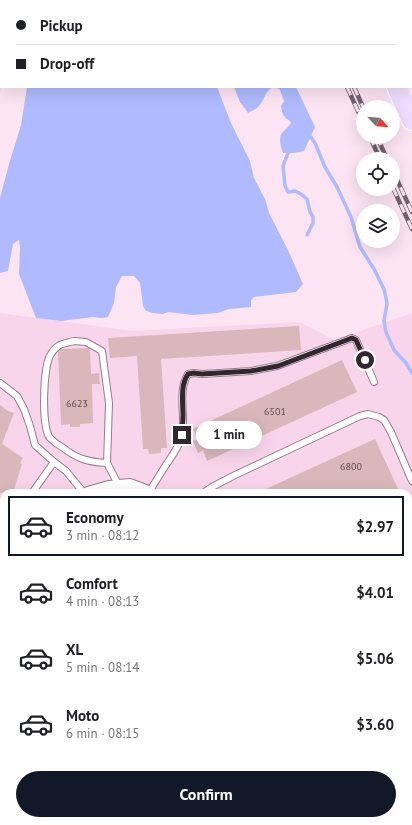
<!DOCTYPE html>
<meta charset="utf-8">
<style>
body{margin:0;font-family:"PT Sans",sans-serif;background:#f6f6f6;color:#202124;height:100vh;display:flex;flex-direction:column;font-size:15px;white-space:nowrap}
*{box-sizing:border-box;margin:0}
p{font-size:13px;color:#757577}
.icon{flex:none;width:22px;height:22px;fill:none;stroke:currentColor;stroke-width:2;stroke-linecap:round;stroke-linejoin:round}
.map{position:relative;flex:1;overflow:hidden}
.drawer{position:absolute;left:0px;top:489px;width:412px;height:336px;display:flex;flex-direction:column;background:#fff;border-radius:12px 12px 0 0;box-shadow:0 4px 16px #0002}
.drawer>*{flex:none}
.guide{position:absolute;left:0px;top:0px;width:412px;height:88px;box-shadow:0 4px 16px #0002;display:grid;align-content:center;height:88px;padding:0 16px;background:#fff}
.needle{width:26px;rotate:116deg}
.controls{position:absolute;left:356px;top:100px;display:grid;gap:8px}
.controls a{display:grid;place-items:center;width:44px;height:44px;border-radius:50%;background:#fff;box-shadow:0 4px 16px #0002;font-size:20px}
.end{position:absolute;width:18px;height:18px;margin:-9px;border:5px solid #32272e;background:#fff;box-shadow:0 0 0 2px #fff}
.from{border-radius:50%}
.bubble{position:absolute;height:28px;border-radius:14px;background:#fff;box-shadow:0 4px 16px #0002;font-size:13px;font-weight:800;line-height:28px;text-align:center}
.guide b{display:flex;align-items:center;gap:14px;height:38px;font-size:15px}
.guide b+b{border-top:1px solid #e0e0e0}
.guide i{width:10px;height:10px;background:#202124}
ul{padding:7px 0 0;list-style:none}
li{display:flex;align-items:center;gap:12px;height:60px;margin:0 8px 6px;padding:0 8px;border:2px solid transparent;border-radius:0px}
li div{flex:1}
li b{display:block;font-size:15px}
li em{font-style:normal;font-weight:800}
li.selected{border-color:#111827}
li>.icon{width:36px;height:36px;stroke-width:1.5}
.primary-button{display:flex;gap:8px;margin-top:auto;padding:8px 16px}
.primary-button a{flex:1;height:46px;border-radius:24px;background:#111827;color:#fff;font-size:16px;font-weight:800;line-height:46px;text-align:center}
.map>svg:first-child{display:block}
.built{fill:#f9d5eb;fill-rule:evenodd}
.water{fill:#afbbfe}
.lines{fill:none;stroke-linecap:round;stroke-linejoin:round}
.stream{stroke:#afbbfe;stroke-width:3.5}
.building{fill:#d9b7ba}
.lane-casing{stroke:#957b8c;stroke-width:8}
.street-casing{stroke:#957b8c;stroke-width:14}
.primary-casing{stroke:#fff;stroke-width:22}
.path{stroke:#b4a1ad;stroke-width:2;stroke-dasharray:3 2;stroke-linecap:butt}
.lane{stroke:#fff;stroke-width:6}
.street{stroke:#fff;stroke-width:12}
.primary{stroke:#eeddfe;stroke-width:20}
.rail-casing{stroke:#71626c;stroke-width:4.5}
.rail{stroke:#fce4f3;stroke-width:3;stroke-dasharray:9;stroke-linecap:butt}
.route{stroke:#32272e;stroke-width:5}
.labels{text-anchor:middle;stroke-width:3;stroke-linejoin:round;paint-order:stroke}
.number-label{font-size:10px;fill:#5c4b51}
</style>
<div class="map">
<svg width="412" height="825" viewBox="0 0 412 825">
<rect width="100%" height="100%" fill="#fce4f3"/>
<g class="built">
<path d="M0,0h30l-1,1h-28v86h1l-2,7z"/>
<path d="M0,313l133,18 167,-9 34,18 78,-27v512h-412zM4,493h404v328h-404z"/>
</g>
<g class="water">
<path d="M50,0h130l1,1h-131z"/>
<path d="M27,87h190l14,36 19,38 4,17 11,21 4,14 18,35 16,36 -7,8 -42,5 -3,3v7l-22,2 -11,4 -26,2 -24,-3 -5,2 -10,-1 -7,-2 -3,-5 -3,-23 -6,-7h-12l-6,11 -2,16 -6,14 -7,1 -8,-1 -32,4 -25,-3 -17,-44 1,-27 -1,-7 -6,4 -5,27 -8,2v-75l9,-34 12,-39z"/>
<path d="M234,87h39c-9,5 -9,15 -16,21 -2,2 -6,3 -9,5l-8,-11z"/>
<path d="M275,87h21l19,40 -11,24 -10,2h-11c-2,-6 -5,-14 -1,-20 3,-4 6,-5 9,-10 -2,-4 -4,-3 -6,-6 -3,-2 -3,-7 -4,-11l3,-5 -4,-11z"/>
</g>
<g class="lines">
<g class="stream">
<path d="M308,133l7,10 10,24 12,20 14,30 9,30 14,22 10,20 3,14 -3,18 2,11 8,18 12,13 6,10"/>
<path d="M288,153l-5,13 2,20 3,6 7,-1 6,3 6,5 3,13 3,5v6l-6,12"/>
</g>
</g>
<g class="building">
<path d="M299,326l2,24 -140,9 6,89h-6v5l-12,1 -1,-5h-5l-6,-93 -27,2 -2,-20z"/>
<path d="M88,348l2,1 1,25 8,-1 1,11h-8l1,39 -13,1v3h-10v-3l-9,1 -3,-73 3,-3z"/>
<path d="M342,360l15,32 -150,69 -4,-11 -5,3 -5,-12 5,-2 -5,-10z"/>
<path d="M0,405l8,6 6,2 -12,31 21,14 -3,5 2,1 -9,29h-13z"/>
<path d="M375,439l25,54h-143z"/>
</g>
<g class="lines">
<defs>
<g id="lane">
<path d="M74,341l12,1 16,9 7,52 -2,60c-19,-1 -30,-4 -45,-16 -4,-2 -9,-6 -12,-9 -9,-11 -7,-73 1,-84 7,-11 12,-10 23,-13z"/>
<path d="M0,383l17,13 7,13 6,17 5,19 19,17"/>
<path d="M107,463l12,23"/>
<path d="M149,492c5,-8 10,-16 15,-24 7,-11 15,-20 18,-33 4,-19 -5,-43 6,-61l6,-1 9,1 48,-3 26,-5 75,-28 4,2 18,42"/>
<path d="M32,493l22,-31 12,9 18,22"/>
<path d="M203,493l9,-6 21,-11 127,-60 8,-2 11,3 5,3 7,12 21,49"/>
<path d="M0,520l4,3"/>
<path d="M0,551l4,3"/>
<path d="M0,623l4,5"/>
<path d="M408,691l4,-2"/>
<path d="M408,723l4,-2"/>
<path d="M408,810l4,-2"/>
<path d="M123,821l3,4"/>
<path d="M167,821l2,4"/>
<path d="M284,821l2,4"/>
<path d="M198,825l10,-4"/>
<path d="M374,825l9,-4"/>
</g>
<g id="street">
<path d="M88,493l21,-6 21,-2 21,8"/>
<path d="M0,606l4,-6"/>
<path d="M325,821l2,4"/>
</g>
<g id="primary">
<path d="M357,0v1"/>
<path d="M397,87l15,33"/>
</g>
</defs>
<use href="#lane" class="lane-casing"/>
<use href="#street" class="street-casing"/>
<use href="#primary" class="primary-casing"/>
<g class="path">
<path d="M389,0v1"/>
<path d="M411,48l1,2"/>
</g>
<use href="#lane" class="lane"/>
<use href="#street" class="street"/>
<use href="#primary" class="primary"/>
<defs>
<g id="rail">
<path d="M307,0v1"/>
<path d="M314,0l1,1"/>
<path d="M347,87l16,35"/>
<path d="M354,87l9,20"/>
<path d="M370,137l10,22"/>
<path d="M377,137l10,22"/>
<path d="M393,171l19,41"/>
<path d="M393,188l19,41"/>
</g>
</defs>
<use href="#rail" class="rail-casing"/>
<use href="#rail" class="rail"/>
</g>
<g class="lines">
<path class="route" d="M182,435c0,-6 1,-13 1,-19 0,-14 -3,-30 5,-42l6,-1 8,1 49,-3 27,-5 74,-28 4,2 9,20"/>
</g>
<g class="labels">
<g class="number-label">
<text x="77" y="407">6623</text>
<text x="275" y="415">6501</text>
<text x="351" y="470">6800</text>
</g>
</g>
</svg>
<div class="controls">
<a><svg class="needle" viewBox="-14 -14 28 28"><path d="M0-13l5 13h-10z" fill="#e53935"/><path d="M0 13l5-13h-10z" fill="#757577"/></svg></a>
<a><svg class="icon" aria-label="locate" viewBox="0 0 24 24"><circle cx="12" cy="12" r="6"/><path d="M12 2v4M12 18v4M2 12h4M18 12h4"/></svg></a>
<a><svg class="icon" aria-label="layers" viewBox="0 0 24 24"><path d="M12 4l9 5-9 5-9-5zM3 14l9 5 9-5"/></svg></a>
</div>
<i class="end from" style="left:365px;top:360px"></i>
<i class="end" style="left:182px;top:435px"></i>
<div class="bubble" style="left:196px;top:421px;width:66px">1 min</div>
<div class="guide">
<b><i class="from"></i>Pickup</b>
<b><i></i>Drop-off</b>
</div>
<section class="drawer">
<ul>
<li class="selected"><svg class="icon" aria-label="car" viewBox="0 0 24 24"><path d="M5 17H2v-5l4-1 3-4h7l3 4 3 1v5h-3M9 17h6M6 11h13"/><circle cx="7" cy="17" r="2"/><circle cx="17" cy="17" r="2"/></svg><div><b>Economy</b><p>3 min · 08:12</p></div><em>$2.97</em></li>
<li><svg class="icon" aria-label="car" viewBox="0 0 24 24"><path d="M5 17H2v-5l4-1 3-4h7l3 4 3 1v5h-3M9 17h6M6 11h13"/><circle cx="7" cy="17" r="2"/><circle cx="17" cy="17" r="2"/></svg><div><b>Comfort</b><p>4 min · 08:13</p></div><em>$4.01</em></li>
<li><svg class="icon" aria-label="car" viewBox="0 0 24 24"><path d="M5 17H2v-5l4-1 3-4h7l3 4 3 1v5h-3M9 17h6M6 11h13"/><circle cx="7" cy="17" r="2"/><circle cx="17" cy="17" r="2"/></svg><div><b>XL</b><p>5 min · 08:14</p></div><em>$5.06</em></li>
<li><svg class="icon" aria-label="car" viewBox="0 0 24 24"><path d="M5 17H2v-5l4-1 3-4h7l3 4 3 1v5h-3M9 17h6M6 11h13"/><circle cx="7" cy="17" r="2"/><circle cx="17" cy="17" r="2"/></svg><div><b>Moto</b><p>6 min · 08:15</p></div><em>$3.60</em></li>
</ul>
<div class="primary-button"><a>Confirm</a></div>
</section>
</div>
